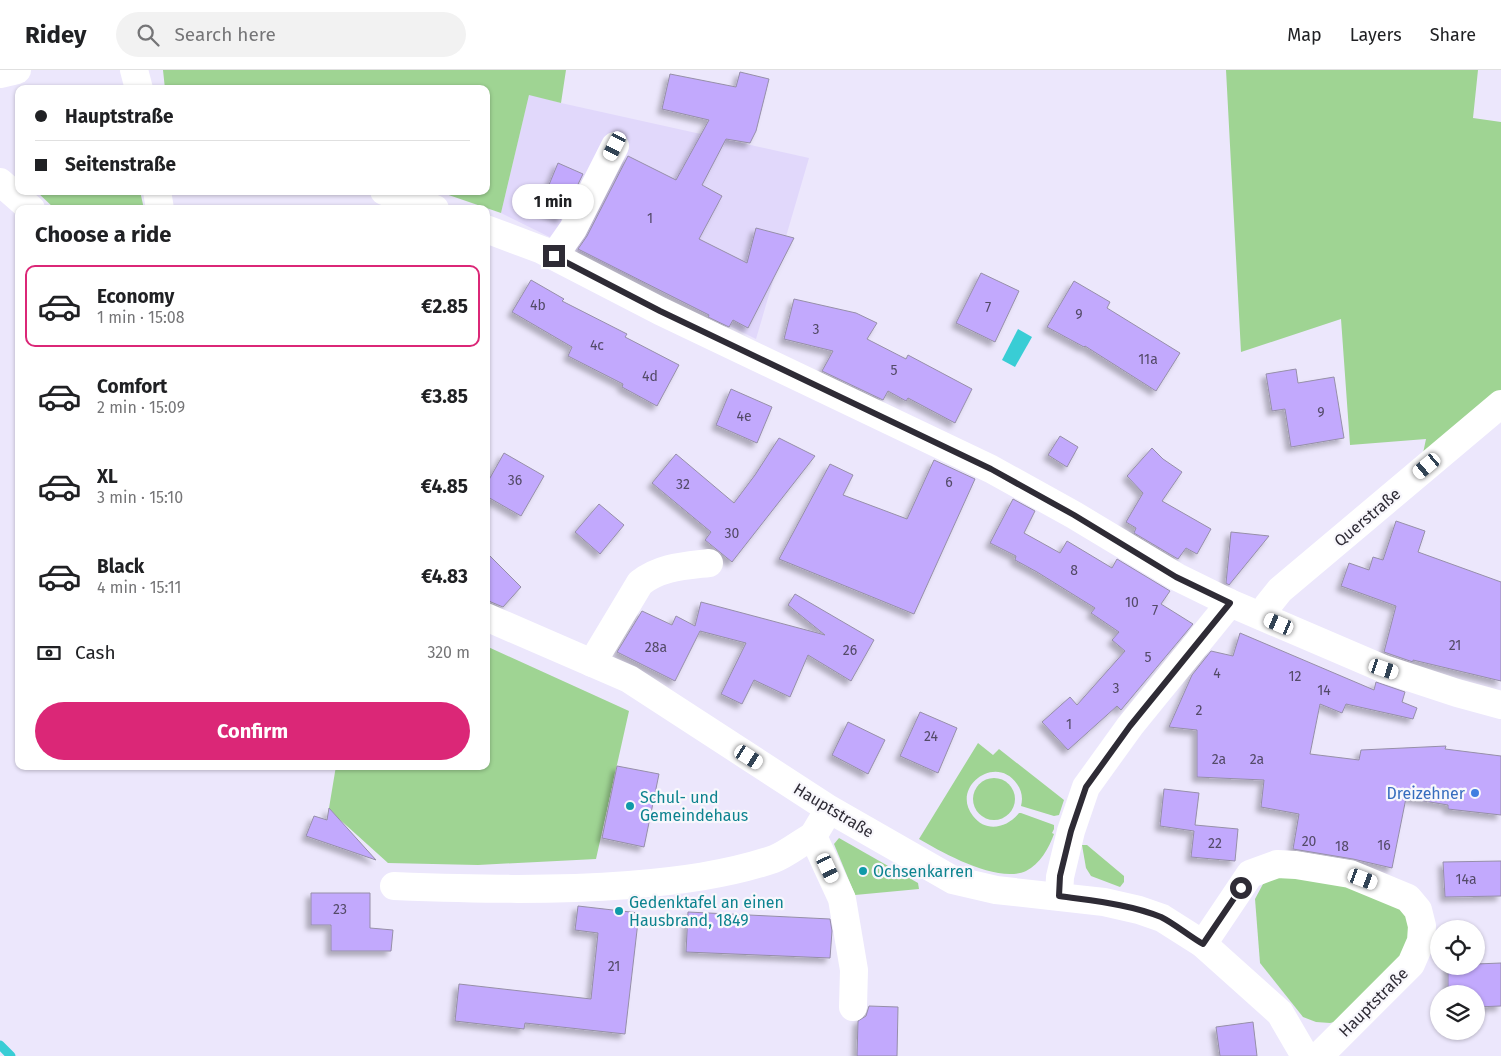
<!DOCTYPE html>
<meta charset="utf-8">
<style>
body{margin:0;font-family:"Fira Sans",sans-serif;background:#f2f2f2;color:#202124;height:100vh;display:flex;flex-direction:column;font-size:19px;white-space:nowrap}
*{box-sizing:border-box;margin:0}
p{font-size:16px;color:#757577}
.icon{flex:none;width:28px;height:28px;fill:none;stroke:currentColor;stroke-width:2;stroke-linecap:round;stroke-linejoin:round}
.map{position:relative;flex:1;overflow:hidden}
.side{position:absolute;left:15px;top:135px;width:475px;height:565px;display:flex;flex-direction:column;background:#fff;border-radius:10px;box-shadow:0 1px 4px #0004}
.side>*{flex:none}
.guide{position:absolute;left:15px;top:15px;width:475px;height:110px;border-radius:10px;box-shadow:0 1px 4px #0004;display:grid;align-content:center;height:110px;padding:0 20px;background:#fff}
.fabs{position:absolute;left:1430px;top:850px;display:grid;gap:10px}
.fabs a{display:grid;place-items:center;width:55px;height:55px;border-radius:50%;background:#fff;box-shadow:0 1px 4px #0004;font-size:25px}
.end{position:absolute;width:22px;height:22px;margin:-11px;border:6px solid #2e2b35;background:#fff;box-shadow:0 0 0 2px #fff}
.from{border-radius:50%}
.bubble{position:absolute;height:35px;border-radius:18px;background:#fff;box-shadow:0 1px 4px #0004;font-size:16px;font-weight:700;line-height:35px;text-align:center}
.car{position:absolute;width:15px;height:30px;margin:-15px -8px;border-radius:6px;box-shadow:0 0 4px 1px #0007;background:linear-gradient(#fff 24%,#345 0 40%,#fff 0 76%,#345 0 86%,#fff 0)}
.guide b{display:flex;align-items:center;gap:18px;height:48px;font-size:19px}
.guide b+b{border-top:1px solid #e0e0e0}
.guide i{width:12px;height:12px;background:#202124}
ul{padding:0;list-style:none}
li{display:flex;align-items:center;gap:15px;height:82px;margin:0 10px 8px;padding:0 10px;border:2px solid transparent;border-radius:10px}
li div{flex:1}
li b{display:block;font-size:19px}
li em{font-style:normal;font-weight:700}
li.on{border-color:#db2777}
li>.icon{width:45px;height:45px;stroke-width:1.5}
h2{padding:0 20px;font-size:22px;line-height:60px}
.pay{display:flex;align-items:center;gap:12px;height:55px;padding:0 20px;font-size:19px}
.pay p{margin-inline-start:auto}
.action{display:flex;gap:10px;margin-top:auto;padding:10px 20px}
.action a{flex:1;height:58px;border-radius:30px;background:#db2777;color:#fff;font-size:20px;font-weight:700;line-height:58px;text-align:center}
header{display:flex;align-items:center;gap:30px;box-sizing:border-box;height:70px;padding:0 25px;background:#fff;border-bottom:1px solid #e0e0e0}
header strong{font-size:24px}
nav{display:flex;gap:28px;margin-inline-start:auto;font-size:18px}
.search{width:350px;height:45px;background:#f2f2f2;display:flex;align-items:center;gap:12px;box-sizing:border-box;padding:0 18px;border-radius:28px;color:#757577;font-size:19px}
.map>svg:first-child{display:block}
.built{fill:#e1d8fb}
.green{fill:#9fd493}
.water{fill:#39cdd5}
.lines{fill:none;stroke-linecap:round;stroke-linejoin:round}
.stream{stroke:#39cdd5;stroke-width:9}
.building{fill:#c2a9fd;stroke:#968fa8;filter:url(#shadow)}
.minor{stroke:#fff;stroke-width:28}
.route{stroke:#2e2b35;stroke-width:6}
.shop-dot{fill:#3f7fe0;stroke:#f8f7fc;stroke-width:2}
.culture-dot{fill:#0f9aa8;stroke:#f8f7fc;stroke-width:2}
.labels{text-anchor:middle;stroke-width:4.5;stroke-linejoin:round;paint-order:stroke}
.number-label{font-size:14px;fill:#534a67}
.street-label{font-size:16px;fill:#2e2b35;stroke:#f8f7fc}
.shop-label{font-size:16px;fill:#366cbe;stroke:#f8f7fc;text-anchor:end}
.culture-label{font-size:16px;fill:#0d838f;stroke:#f8f7fc;text-anchor:start}
</style>
<header>
<strong>Ridey</strong>
<div class="search"><svg class="icon" aria-label="search" viewBox="0 0 24 24"><circle cx="10" cy="10" r="6"/><path d="M15 15l6 6"/></svg>Search here</div>
<nav><a>Map</a><a>Layers</a><a>Share</a></nav>
</header>
<div class="map">
<svg width="1501" height="986" viewBox="0 0 1501 986">
<defs>
<filter id="shadow"><feDropShadow dx="-4.5" dy="4.5" stdDeviation="2.5" flood-color="#0004"/></filter>
</defs>
<rect width="100%" height="100%" fill="#ece7fc"/>
<path class="built" d="M529,24l32,9 248,55 -53,181 -255,-126z"/>
<g class="green">
<path d="M163,0h403l-5,33 -32,-8 -28,118 -64,-22h49v-102h-321z"/>
<path d="M1226,0h252l-5,48 28,4v269l-79,67 4,-19 -76,6 -9,-126 -100,33z"/>
<path d="M36,121h104l4,18h-89z"/>
<path d="M486,576l143,65 -33,148 -118,6 -90,-2 -51,-46 -8,-9 7,-42h150z"/>
<path d="M978,673l15,12 6,-6 65,51 -5,15 -5,1 -33,-10c2,-8 1,-15 -4,-22 -21,-31 -67,3 -44,32 13,17 34,12 46,-3h2l33,12v4l-2,4 2,1c-5,14 -14,30 -28,37 -28,13 -83,-18 -107,-32z"/>
<circle cx="994" cy="729" r="21"/>
<path d="M839,768l79,45 1,6 -64,6 -21,-51z"/>
<path d="M1082,775h5l37,31v6l-4,5 -29,-11 -5,-8z"/>
<path d="M1280,802l70,9 54,26 4,7v24l-6,16 -60,66 -12,3 -14,-1 -13,-5 -43,-54 -5,-64 8,-15z"/>
</g>
<path class="water" d="M1018,259l14,8 -17,30 -13,-7z"/>
<g class="lines">
<path class="stream" d="M0,975l11,11"/>
</g>
<g class="building">
<path d="M740,2l29,7 -13,52 -6,12 -24,-4 -24,46 20,11 -23,43 48,24 9,-35 38,10 -46,90 -15,-8 -4,7 -21,-10 1,-2 -131,-66 9,-13 41,-80 48,24 33,-60 -47,-11 8,-35 66,13z"/>
<path d="M558,93l25,11 -22,45 -22,-10z"/>
<path d="M981,203l38,18 -24,51 -39,-19z"/>
<path d="M531,210l33,19 -2,2 65,33 -2,3 54,28 -22,41 -35,-19 1,-3 -55,-28 4,-9 -60,-35z"/>
<path d="M1074,211l36,21 -3,6 73,45 -24,38 -71,-45 -1,1 -37,-20z"/>
<path d="M794,229l62,14 21,10 -10,16 39,20 2,-4 64,34 -17,34 -47,-25 -2,3 -18,-10 -5,9 -61,-29 11,-20 -49,-12z"/>
<path d="M1296,299l2,14 36,-6 10,61 -53,9 -6,-38 -13,2 -6,-37z"/>
<path d="M731,319l41,18 -15,36 -41,-18z"/>
<path d="M1060,366l18,11 -11,20 -19,-12z"/>
<path d="M779,368l36,18 -83,106 -27,-22 6,-8 -59,-49 24,-29 58,49 21,-28z"/>
<path d="M1152,378l11,11 19,13 -20,29 49,28 -14,25 -11,-6 -8,11 -44,-26 2,-5 -10,-6 17,-29 -16,-17z"/>
<path d="M504,383l40,23 -23,40 -35,-20v-11z"/>
<path d="M934,390l41,19 -61,135 -135,-55 51,-95 23,11 -10,20 64,24z"/>
<path d="M1013,429l22,12 -11,22 36,20 7,-12 45,27 5,-9 53,32 -9,13 32,20 -72,86 -4,-4 -49,44 -26,-28 28,-25 7,8 48,-54 -13,-11 7,-8 -28,-19 4,-5 -58,-36 -22,-12 1,-4 -26,-13z"/>
<path d="M599,434l25,21 -24,29 -25,-22z"/>
<path d="M1396,451l29,10 -7,21 83,30v99l-88,-21v2l-29,-10 12,-46 -55,-20 8,-23 20,7 4,-13 10,3z"/>
<path d="M1231,462l38,4 -40,49 -3,-2z"/>
<path d="M486,482l35,35 -18,20 -12,-5 -5,-4z"/>
<path d="M795,524l79,46 -23,41 -43,-26 -18,42 -36,-17 -12,24 -21,-10 25,-51 -46,-12 -25,50 -58,-29 25,-41 30,14 4,-9 19,10 6,-24 124,33 -37,-30z"/>
<path d="M1240,563l134,57 2,-8 29,10 -3,10 15,6 -4,11 -67,-15 -4,9 -22,-9 -10,50 49,6 2,-10 85,-4 -1,3 56,7v59l-53,-6v-4l-42,-7 -14,70 -39,-9 -60,-10 6,-35 -38,-7 3,-27 -67,-3v-47l-28,-3 23,-52 19,-24 22,5z"/>
<path d="M920,642l37,16 -19,45 -38,-17z"/>
<path d="M848,652l37,18 -17,34 -36,-19z"/>
<path d="M617,696l42,8 -15,73 -42,-9z"/>
<path d="M1164,719l35,4 -4,32 43,4 -3,32 -44,-4 3,-26 -34,-5z"/>
<path d="M329,738l47,52 -70,-24 8,-20 13,4z"/>
<path d="M1501,791v35l-56,1 -2,-35z"/>
<path d="M311,823h59v35l23,2 -2,21h-60v-26h-20z"/>
<path d="M578,836l61,7 -14,121 -100,-11 -1,6 -69,-8 4,-37 132,15 7,-66 -23,-3z"/>
<path d="M688,842l142,7 2,12 -2,27 -144,-6z"/>
<path d="M1501,893v43l-25,1v-13h-28v-28h28v-2z"/>
<path d="M869,936l29,1 -1,49h-40l1,-35 8,-5z"/>
<path d="M1253,952l4,34h-37l-4,-29z"/>
</g>
<g class="lines">
<g class="minor">
<path d="M134,0l5,19"/>
<path d="M0,4l17,-4"/>
<path d="M0,112l31,27"/>
<path d="M157,121l3,18"/>
<path d="M384,121l51,18"/>
<path d="M486,159l56,21 118,61 331,158 83,46 103,62 53,26 154,66 73,24 44,12"/>
<path d="M554,186l19,-27 42,-83"/>
<path d="M1261,546l7,-11 12,-15 221,-186"/>
<path d="M486,547l143,62 200,130 124,71 43,10 108,12 35,8 23,8 41,26 77,69 25,43"/>
<path d="M592,593l48,-80c20,-16 44,-17 69,-20"/>
<path d="M822,751l-9,15 29,63 12,71 -1,37"/>
<path d="M394,816c78,3 156,5 235,-1 48,-4 98,-10 145,-26 13,-5 26,-16 39,-23"/>
<path d="M1059,826l1,-19 11,-46 15,-44 44,-61 100,-123"/>
<path d="M1203,874l47,-70 27,-10 19,1 54,9 58,24 10,12 4,16 -1,15 -10,23 -92,92"/>
</g>
</g>
<g class="lines">
<path class="route" d="M554,186l106,55 331,158 83,46 102,62 54,26 -100,123 -44,61 -15,44 -11,45 -1,20c34,5 70,8 102,21 14,7 28,19 42,27l38,-56"/>
</g>
<circle class="shop-dot" cx="1475" cy="723" r="5"/>
<g class="culture-dot">
<circle cx="630" cy="736" r="5"/>
<circle cx="863" cy="801" r="5"/>
<circle cx="619" cy="841" r="5"/>
</g>
<g class="labels">
<g class="number-label">
<text x="650" y="153">1</text>
<text x="538" y="240">4b</text>
<text x="988" y="242">7</text>
<text x="1079" y="249">9</text>
<text x="816" y="264">3</text>
<text x="597" y="280">4c</text>
<text x="1148" y="294">11a</text>
<text x="894" y="305">5</text>
<text x="650" y="311">4d</text>
<text x="1321" y="347">9</text>
<text x="744" y="351">4e</text>
<text x="515" y="415">36</text>
<text x="949" y="417">6</text>
<text x="683" y="419">32</text>
<text x="732" y="468">30</text>
<text x="1074" y="505">8</text>
<text x="1132" y="537">10</text>
<text x="1155" y="545">7</text>
<text x="1455" y="580">21</text>
<text x="656" y="582">28a</text>
<text x="850" y="585">26</text>
<text x="1148" y="592">5</text>
<text x="1217" y="608">4</text>
<text x="1295" y="611">12</text>
<text x="1116" y="623">3</text>
<text x="1324" y="625">14</text>
<text x="1199" y="645">2</text>
<text x="1069" y="659">1</text>
<text x="931" y="671">24</text>
<text x="1219" y="694">2a</text>
<text x="1257" y="694">2a</text>
<text x="1309" y="776">20</text>
<text x="1215" y="778">22</text>
<text x="1384" y="780">16</text>
<text x="1342" y="781">18</text>
<text x="1466" y="814">14a</text>
<text x="340" y="844">23</text>
<text x="614" y="901">21</text>
</g>
<g class="street-label">
<text transform="translate(1367 447) rotate(-40)" y="6">Querstraße</text>
<text transform="translate(834 740) rotate(31)" y="6">Hauptstraße</text>
<text transform="translate(1373 932) rotate(-45)" y="6">Hauptstraße</text>
</g>
<g class="shop-label">
<text x="1465" y="729">Dreizehner</text>
</g>
<g class="culture-label">
<text x="640" y="733">Schul- und<tspan x="640" dy="18">Gemeindehaus</tspan></text>
<text x="873" y="807">Ochsenkarren</text>
<text x="629" y="838">Gedenktafel an einen<tspan x="629" dy="18">Hausbrand, 1849</tspan></text>
</g>
</g>
</svg>
<div class="fabs">
<a><svg class="icon" aria-label="locate" viewBox="0 0 24 24"><circle cx="12" cy="12" r="6"/><path d="M12 2v4M12 18v4M2 12h4M18 12h4"/></svg></a>
<a><svg class="icon" aria-label="layers" viewBox="0 0 24 24"><path d="M12 4l9 5-9 5-9-5zM3 14l9 5 9-5"/></svg></a>
</div>
<i class="end from" style="left:1241px;top:818px"></i>
<i class="end" style="left:554px;top:186px"></i>
<div class="bubble" style="left:512px;top:114px;width:82px">1 min</div>
<i class="car" style="left:615px;top:76px;rotate:207deg"></i>
<i class="car" style="left:1427px;top:396px;rotate:230deg"></i>
<i class="car" style="left:1279px;top:554px;rotate:293deg"></i>
<i class="car" style="left:1384px;top:599px;rotate:108deg"></i>
<i class="car" style="left:749px;top:687px;rotate:123deg"></i>
<i class="car" style="left:828px;top:798px;rotate:155deg"></i>
<i class="car" style="left:1363px;top:809px;rotate:110deg"></i>
<div class="guide">
<b><i class="from"></i>Hauptstraße</b>
<b><i></i>Seitenstraße</b>
</div>
<section class="side">
<h2>Choose a ride</h2>
<ul>
<li class="on"><svg class="icon" aria-label="car" viewBox="0 0 24 24"><path d="M5 17H2v-5l4-1 3-4h7l3 4 3 1v5h-3M9 17h6M6 11h13"/><circle cx="7" cy="17" r="2"/><circle cx="17" cy="17" r="2"/></svg><div><b>Economy</b><p>1 min · 15:08</p></div><em>€2.85</em></li>
<li><svg class="icon" aria-label="car" viewBox="0 0 24 24"><path d="M5 17H2v-5l4-1 3-4h7l3 4 3 1v5h-3M9 17h6M6 11h13"/><circle cx="7" cy="17" r="2"/><circle cx="17" cy="17" r="2"/></svg><div><b>Comfort</b><p>2 min · 15:09</p></div><em>€3.85</em></li>
<li><svg class="icon" aria-label="car" viewBox="0 0 24 24"><path d="M5 17H2v-5l4-1 3-4h7l3 4 3 1v5h-3M9 17h6M6 11h13"/><circle cx="7" cy="17" r="2"/><circle cx="17" cy="17" r="2"/></svg><div><b>XL</b><p>3 min · 15:10</p></div><em>€4.85</em></li>
<li><svg class="icon" aria-label="car" viewBox="0 0 24 24"><path d="M5 17H2v-5l4-1 3-4h7l3 4 3 1v5h-3M9 17h6M6 11h13"/><circle cx="7" cy="17" r="2"/><circle cx="17" cy="17" r="2"/></svg><div><b>Black</b><p>4 min · 15:11</p></div><em>€4.83</em></li>
</ul>
<div class="pay"><svg class="icon" aria-label="cash" viewBox="0 0 24 24"><path d="M3 7h18v10H3z"/><circle cx="12" cy="12" r="2"/></svg>Cash<p>320 m</p></div>
<div class="action"><a>Confirm</a></div>
</section>
</div>
